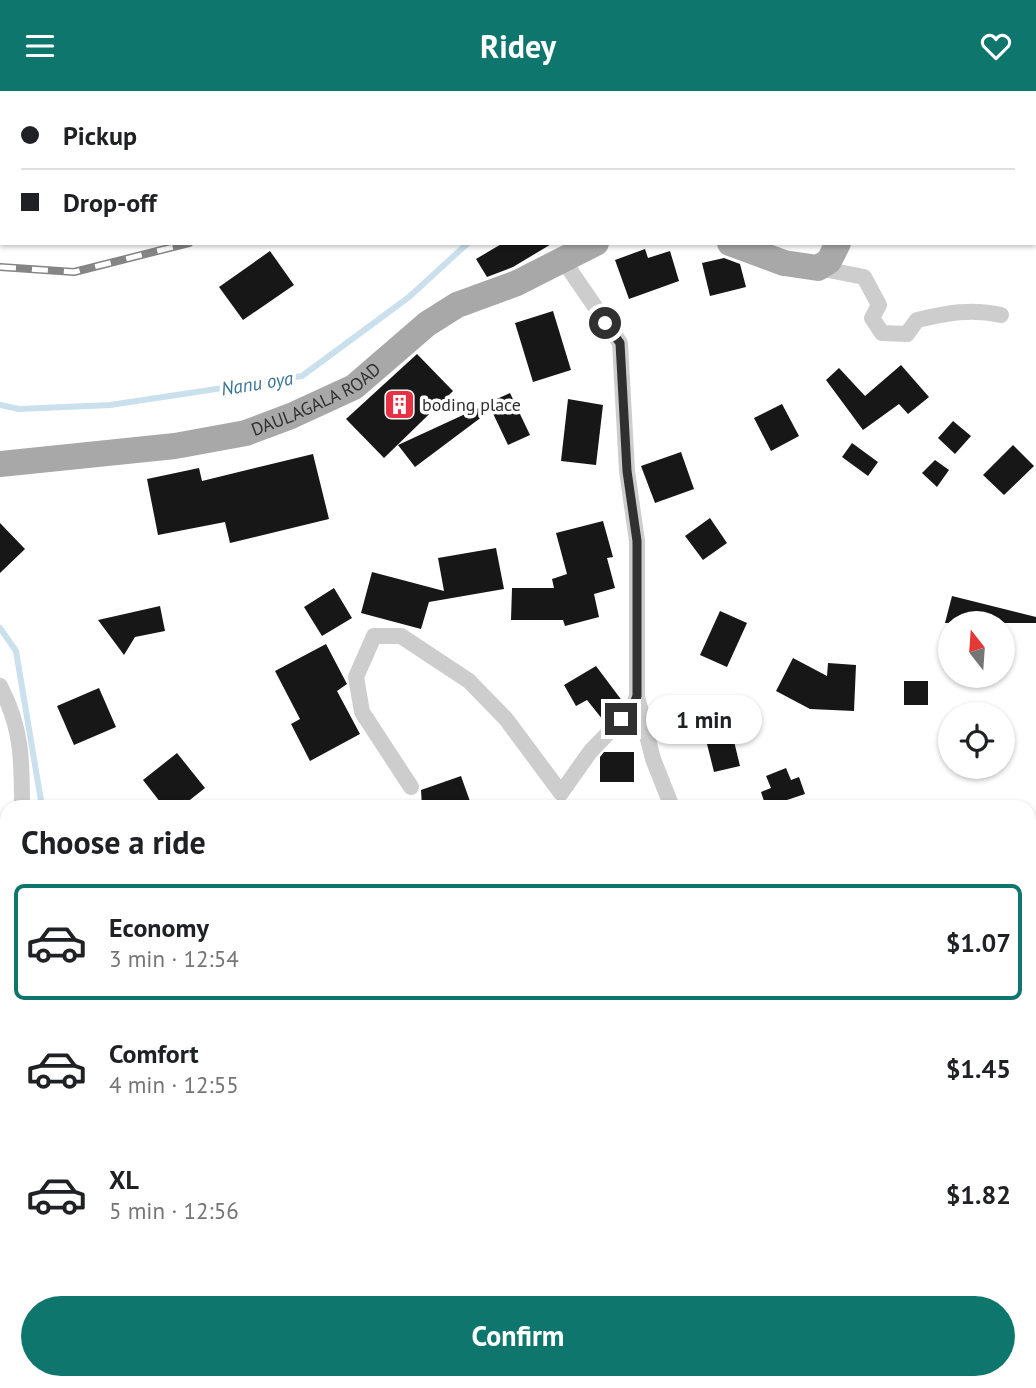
<!DOCTYPE html>
<meta charset="utf-8">
<style>
body{margin:0;font-family:"PT Sans",sans-serif;background:#f6f6f6;color:#202124;height:100vh;display:flex;flex-direction:column;font-size:26px;white-space:nowrap}
*{box-sizing:border-box;margin:0}
p{font-size:23px;color:#757577}
.icon{flex:none;width:38px;height:38px;fill:none;stroke:currentColor;stroke-width:2;stroke-linecap:round;stroke-linejoin:round}
.map{position:relative;flex:1;overflow:hidden}
.sheet{position:absolute;left:0px;top:709px;width:1036px;height:590px;display:flex;flex-direction:column;background:#fff;border-radius:21px 21px 0 0;box-shadow:0 2px 5px #0004}
.sheet>*{flex:none}
.hud{position:absolute;left:0px;top:0px;width:1036px;height:154px;box-shadow:0 2px 5px #0004;display:grid;align-content:center;height:154px;padding:0 21px;background:#fff}
.needle{width:46px;rotate:343deg}
.controls{position:absolute;left:938px;top:520px;display:grid;gap:14px}
.controls a{display:grid;place-items:center;width:77px;height:77px;border-radius:50%;background:#fff;box-shadow:0 2px 5px #0004;font-size:35px}
.end{position:absolute;width:32px;height:32px;margin:-16px;border:9px solid #303030;background:#fff;box-shadow:0 0 0 4px #fff}
.from{border-radius:50%}
.bubble{position:absolute;height:49px;border-radius:24px;background:#fff;box-shadow:0 2px 5px #0004;font-size:23px;font-weight:800;line-height:49px;text-align:center}
.hud b{display:flex;align-items:center;gap:24px;height:66px;font-size:26px}
.hud b+b{border-top:2px solid #e0e0e0}
.hud i{width:18px;height:18px;background:#202124}
ul{padding:0;list-style:none}
li{display:flex;align-items:center;gap:21px;height:116px;margin:0 14px 10px;padding:0 7px;border:4px solid transparent;border-radius:10px}
li div{flex:1}
li b{display:block;font-size:26px}
li em{font-style:normal;font-weight:800}
li.on{border-color:#0f766e}
li>.icon{width:63px;height:63px;stroke-width:1.5}
h2{padding:0 21px;font-size:32px;line-height:84px}
.primary-button{display:flex;gap:14px;margin-top:auto;padding:14px 21px}
.primary-button a{flex:1;height:80px;border-radius:42px;background:#0f766e;color:#fff;font-size:28px;font-weight:800;line-height:80px;text-align:center}
header{display:flex;justify-content:space-between;align-items:center;height:91px;padding:0 21px;background:#0f766e;color:#fff;font-size:32px;font-weight:800}
.map>svg:first-child{display:block}
.lines{fill:none;stroke-linecap:round;stroke-linejoin:round}
.stream{stroke:#cbe0ed;stroke-width:6}
.building{fill:#171717}
.minor{stroke:#cdcdcd;stroke-width:16}
.primary{stroke:#a8a8a8;stroke-width:26}
.rail-casing{stroke:#858585;stroke-width:8}
.rail{stroke:#fff;stroke-width:5;stroke-dasharray:16;stroke-linecap:butt}
.route{stroke:#303030;stroke-width:9}
.labels{text-anchor:middle;stroke-width:7;stroke-linejoin:round;paint-order:stroke}
.street-label{font-size:18px;fill:#303030;stroke:#fff}
.poi-label{font-size:18px;fill:#303030;stroke:#fff;text-anchor:start}
.water-label{font-size:19px;font-style:italic;fill:#3c7495;stroke:#fff}
</style>
<header><svg class="icon" aria-label="menu" viewBox="0 0 24 24"><path d="M4 6h16M4 12h16M4 18h16"/></svg>Ridey<svg class="icon" aria-label="heart" viewBox="0 0 24 24"><path d="M12 20l-8-8c-3-5 5-10 8-4 3-6 11-1 8 4z"/></svg></header>
<div class="map">
<svg width="1036" height="1297" viewBox="0 0 1036 1297">
<rect width="100%" height="100%" fill="#fff"/>
<g class="lines">
<g class="stream">
<path d="M745,2l12,-2"/>
<path d="M0,314l19,4 91,-4 192,-29 107,-79 59,-54"/>
<path d="M0,537l16,23 26,156"/>
<path d="M515,1292l4,5"/>
</g>
</g>
<g class="building">
<path d="M503,152h50l-40,24 -26,10 -11,-18z"/>
<path d="M645,158l3,9 22,-7 9,30 -50,18 -14,-39z"/>
<path d="M270,160l24,34 -51,35 -24,-33z"/>
<path d="M724,167l16,6 6,23 -36,9 -8,-33z"/>
<path d="M553,220l18,59 -38,12 -18,-59z"/>
<path d="M417,263l36,37 -69,67 -38,-39z"/>
<path d="M901,274l28,32 -21,17 -9,-10 -36,26 -37,-50 13,-12 26,28z"/>
<path d="M510,302l20,42 -22,10 -20,-42z"/>
<path d="M568,308l35,6 -7,60 -35,-4z"/>
<path d="M487,313l4,6 -76,57 -17,-22z"/>
<path d="M782,313l17,32 -28,15 -17,-33z"/>
<path d="M953,330l18,15 -16,18 -17,-16z"/>
<path d="M852,352l26,19 -10,14 -26,-19z"/>
<path d="M1013,354l21,21 -30,29 -21,-20z"/>
<path d="M681,361l13,37 -39,14 -14,-37z"/>
<path d="M313,363l16,65 -99,24 -5,-21 -67,13 -11,-56 52,-11 3,13z"/>
<path d="M935,369l14,10 -12,17 -15,-14z"/>
<path d="M710,427l17,25 -24,17 -18,-24z"/>
<path d="M603,430l10,36 -6,1 8,30 -21,6 5,23 -34,9 -2,-6h-52l1,-32h42l-2,-9 15,-5 -11,-41z"/>
<path d="M0,432l25,26 -25,24z"/>
<path d="M496,457l8,41 -75,13 -8,27 -60,-16 11,-41 72,19 -6,-33z"/>
<path d="M334,497l18,30 -30,18 -18,-29z"/>
<path d="M952,505l84,21v6h-91z"/>
<path d="M160,515l5,25 -30,6 -11,18 -26,-35z"/>
<path d="M720,520l27,12 -20,44 -27,-12z"/>
<path d="M326,553l21,40 -10,7 23,43 -50,27 -19,-37 9,-5 -25,-48z"/>
<path d="M793,567l34,18 1,-13 28,2 -2,46 -44,-2 -34,-18z"/>
<path d="M596,575l27,36 -20,18 -16,-20 -11,6 -12,-21z"/>
<rect x="904" y="590" width="24" height="24"/>
<path d="M99,597l17,39 -42,18 -17,-39z"/>
<path d="M733,646l7,29 -26,6 -7,-28z"/>
<path d="M604,661h30v30h-34v-25z"/>
<path d="M177,662l28,35 -24,19h-17l-21,-27z"/>
<path d="M786,677l5,12 8,-3 6,17 -39,13 -5,-15 10,-4 -5,-12z"/>
<path d="M461,685l11,31h-50l-1,-17z"/>
</g>
<g class="lines">
<g class="minor">
<path d="M818,177l46,9 15,28 -7,13 10,15 25,1 10,-14c30,-7 54,-12 84,-5"/>
<path d="M0,595c22,42 22,74 22,121"/>
<path d="M637,605l16,63 19,48"/>
<path d="M411,696l-49,-75 -6,-35 18,-41h27l68,45 37,38 55,74 29,-41 42,-44 5,-12v-155l-10,-70 -7,-128 -57,-83"/>
<path d="M500,1292l3,5"/>
<path d="M336,1297l10,-5"/>
</g>
<g class="primary">
<path d="M1034,3h2"/>
<path d="M730,152l54,20 34,5 11,-7 9,-18"/>
<path id="s1" d="M0,373l175,-18 71,-13 45,-17 63,-29 73,-63 30,-19 60,-22 79,-40"/>
</g>
<defs>
<g id="rail">
<path d="M476,2l2,-2"/>
<path d="M0,176l74,5 115,-29"/>
</g>
</defs>
<use href="#rail" class="rail-casing"/>
<use href="#rail" class="rail"/>
</g>
<g class="lines">
<path class="route" d="M605,232l15,20 7,128 10,70v155l-5,12 -11,11"/>
</g>
<defs>
<symbol id="building-square" viewBox="-11 -11 22 22"><rect x="-9" y="-9" width="18" height="18" rx="4" fill="#e83243" stroke="#fff"/><path d="M-4-6H4V6H1V3H-1V6H-4ZM-2.5-4.3h1.7v1.8h-1.7ZM.8-4.3h1.7v1.8H.8ZM-2.5-1h1.7V.8h-1.7ZM.8-1h1.7V.8H.8Z" fill="#fff"/></symbol>
</defs>
<g fill-rule="evenodd">
<use href="#building-square" x="382" y="296" width="35" height="35"/>
</g>
<g class="labels">
<g class="street-label">
<text dy="6" stroke="none"><textPath href="#s1" startOffset="326">DAULAGALA ROAD</textPath></text>
</g>
<g class="poi-label">
<text x="422" y="320">boding place</text>
</g>
<g class="water-label">
<text transform="translate(257 292) rotate(-9)" y="7">Nanu oya</text>
</g>
</g>
</svg>
<div class="controls">
<a><svg class="needle" viewBox="-14 -14 28 28"><path d="M0-13l5 13h-10z" fill="#e53935"/><path d="M0 13l5-13h-10z" fill="#757577"/></svg></a>
<a><svg class="icon" aria-label="locate" viewBox="0 0 24 24"><circle cx="12" cy="12" r="6"/><path d="M12 2v4M12 18v4M2 12h4M18 12h4"/></svg></a>
</div>
<i class="end from" style="left:605px;top:232px"></i>
<i class="end" style="left:621px;top:628px"></i>
<div class="bubble" style="left:646px;top:604px;width:116px">1 min</div>
<div class="hud">
<b><i class="from"></i>Pickup</b>
<b><i></i>Drop-off</b>
</div>
<section class="sheet">
<h2>Choose a ride</h2>
<ul>
<li class="on"><svg class="icon" aria-label="car" viewBox="0 0 24 24"><path d="M5 17H2v-5l4-1 3-4h7l3 4 3 1v5h-3M9 17h6M6 11h13"/><circle cx="7" cy="17" r="2"/><circle cx="17" cy="17" r="2"/></svg><div><b>Economy</b><p>3 min · 12:54</p></div><em>$1.07</em></li>
<li><svg class="icon" aria-label="car" viewBox="0 0 24 24"><path d="M5 17H2v-5l4-1 3-4h7l3 4 3 1v5h-3M9 17h6M6 11h13"/><circle cx="7" cy="17" r="2"/><circle cx="17" cy="17" r="2"/></svg><div><b>Comfort</b><p>4 min · 12:55</p></div><em>$1.45</em></li>
<li><svg class="icon" aria-label="car" viewBox="0 0 24 24"><path d="M5 17H2v-5l4-1 3-4h7l3 4 3 1v5h-3M9 17h6M6 11h13"/><circle cx="7" cy="17" r="2"/><circle cx="17" cy="17" r="2"/></svg><div><b>XL</b><p>5 min · 12:56</p></div><em>$1.82</em></li>
</ul>
<div class="primary-button"><a>Confirm</a></div>
</section>
</div>
